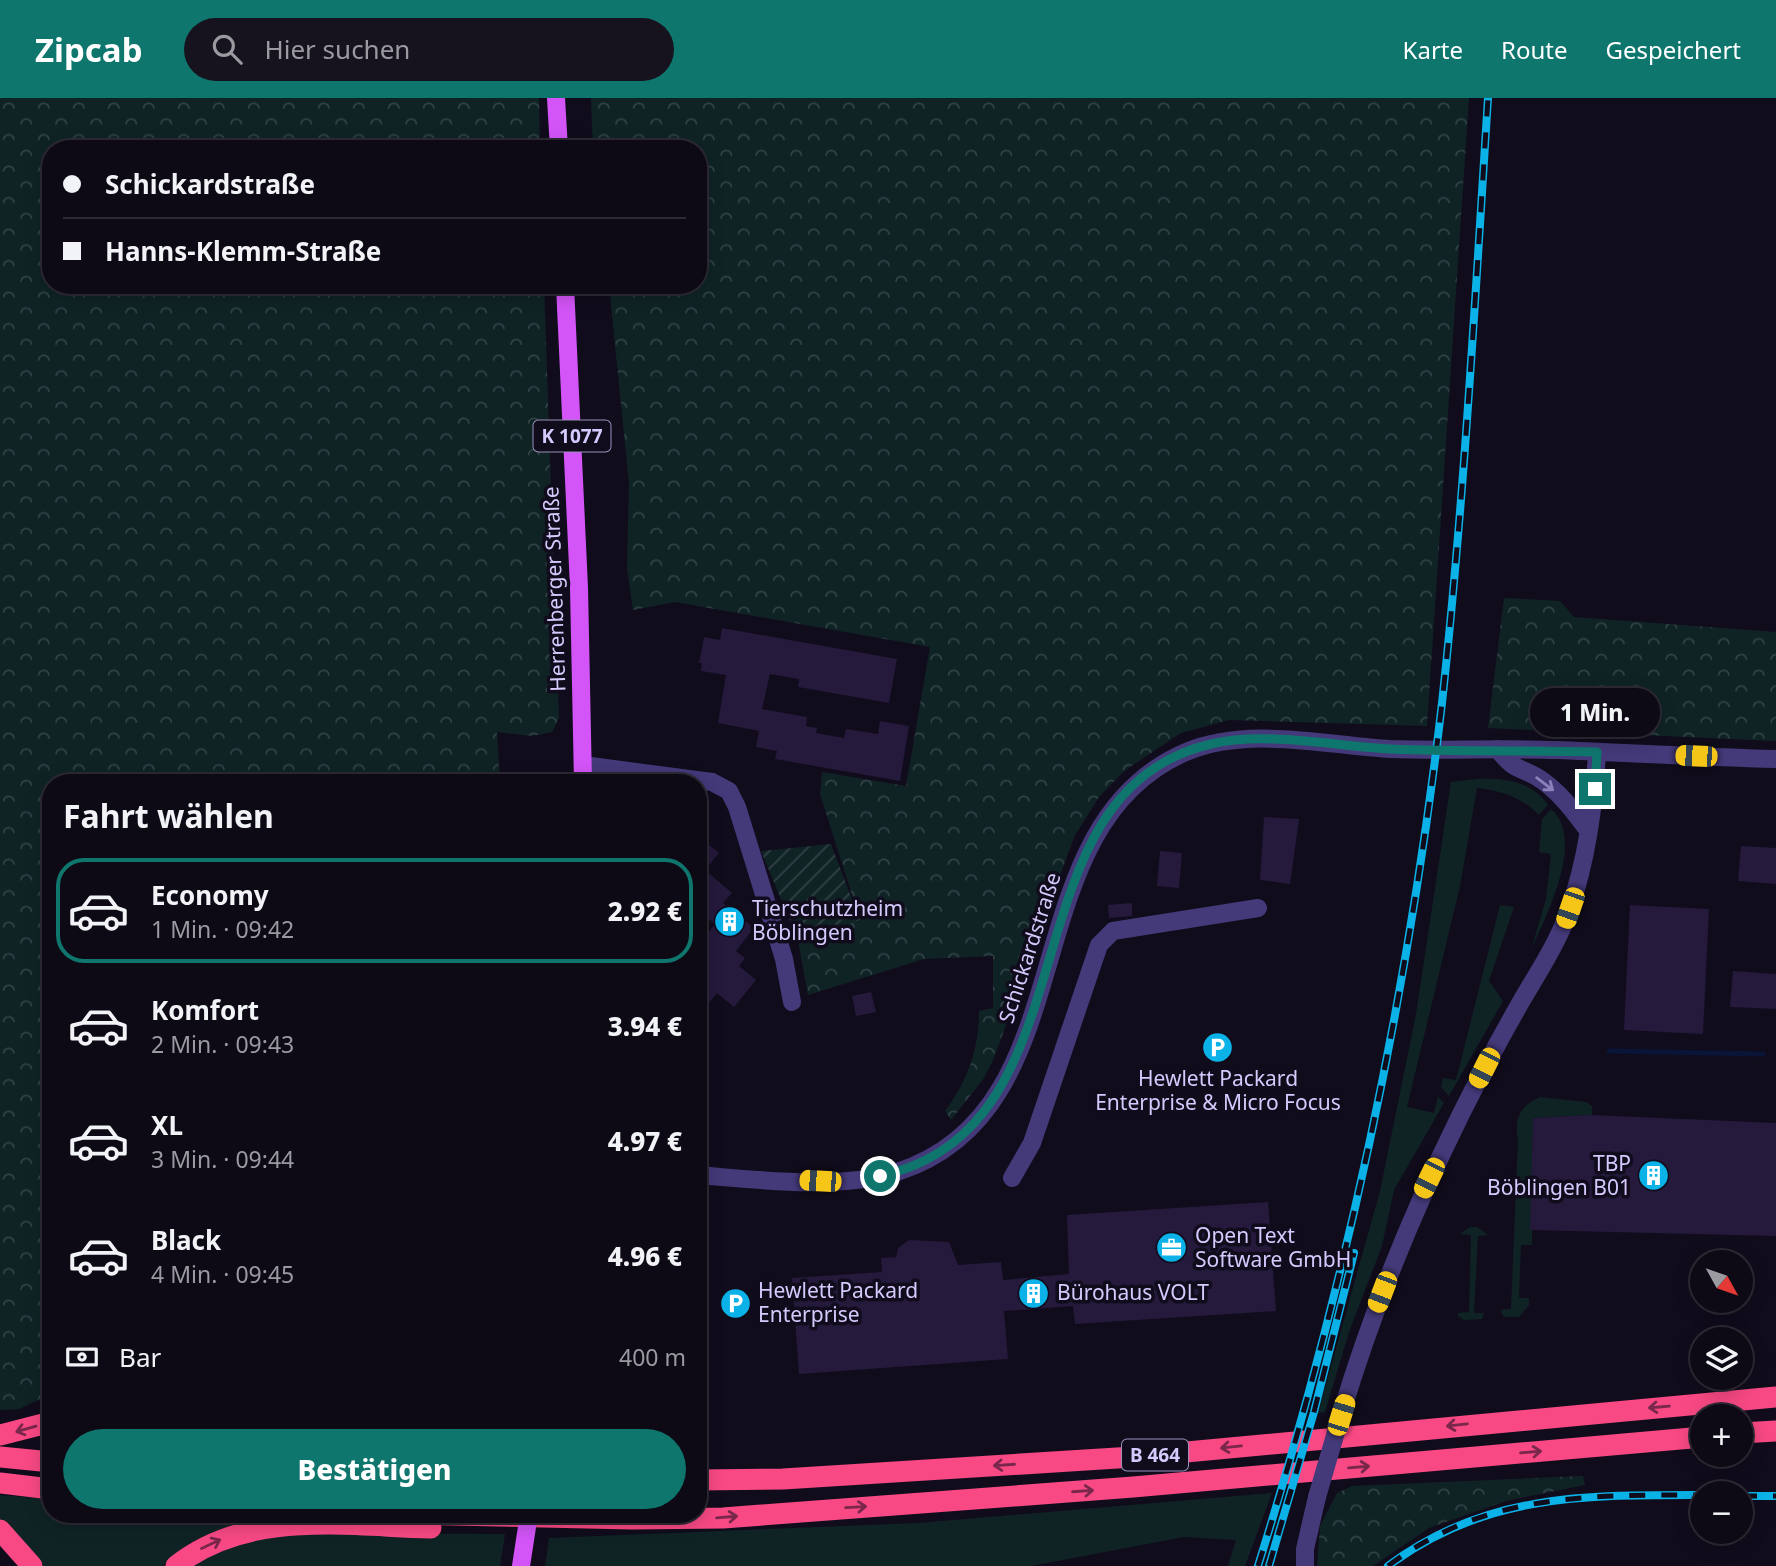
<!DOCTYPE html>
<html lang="de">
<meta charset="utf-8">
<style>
body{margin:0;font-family:"Noto Sans",sans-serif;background:#16121e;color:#f1f3f6;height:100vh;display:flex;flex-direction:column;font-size:26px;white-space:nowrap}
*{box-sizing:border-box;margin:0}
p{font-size:23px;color:#9a9aa0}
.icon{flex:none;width:38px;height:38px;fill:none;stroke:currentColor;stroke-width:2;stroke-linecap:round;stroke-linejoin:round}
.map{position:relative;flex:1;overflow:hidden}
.drawer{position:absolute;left:42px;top:676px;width:665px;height:749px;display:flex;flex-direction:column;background:#0d0915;border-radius:28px;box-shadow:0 4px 18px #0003,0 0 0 2px #2d2a34}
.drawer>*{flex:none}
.top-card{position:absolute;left:42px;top:42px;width:665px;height:154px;border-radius:28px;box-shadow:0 4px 18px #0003,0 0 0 2px #2d2a34;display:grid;align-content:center;height:154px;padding:0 21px;background:#0d0915}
.needle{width:46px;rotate:130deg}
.controls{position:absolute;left:1690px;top:1152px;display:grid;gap:14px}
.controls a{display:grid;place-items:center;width:63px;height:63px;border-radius:50%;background:#0d0915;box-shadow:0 4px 18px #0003,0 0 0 2px #2d2a34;font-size:35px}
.end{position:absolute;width:32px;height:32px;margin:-16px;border:9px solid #0f766e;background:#fff;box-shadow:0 0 0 4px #fff}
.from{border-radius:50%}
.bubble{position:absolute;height:49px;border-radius:24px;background:#0d0915;box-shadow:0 4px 18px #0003,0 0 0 2px #2d2a34;font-size:23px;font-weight:800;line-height:49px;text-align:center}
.car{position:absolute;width:21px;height:42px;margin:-21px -10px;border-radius:9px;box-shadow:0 0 5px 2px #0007;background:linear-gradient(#f5c518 24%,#345 0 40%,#f5c518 0 76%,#345 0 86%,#f5c518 0)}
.top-card b{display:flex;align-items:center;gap:24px;height:66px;font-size:26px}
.top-card b+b{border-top:2px solid #2d2a34}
.top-card i{width:18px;height:18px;background:#f1f3f6}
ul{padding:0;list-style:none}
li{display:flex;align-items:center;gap:21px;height:105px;margin:0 14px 10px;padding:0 7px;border:4px solid transparent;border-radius:28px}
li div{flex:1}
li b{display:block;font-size:26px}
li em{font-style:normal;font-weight:800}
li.on{border-color:#0f766e}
li>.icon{width:63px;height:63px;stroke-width:1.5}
h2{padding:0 21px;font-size:32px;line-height:84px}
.pay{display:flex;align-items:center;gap:18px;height:77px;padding:0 21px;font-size:26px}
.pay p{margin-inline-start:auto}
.primary-button{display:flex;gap:14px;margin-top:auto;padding:14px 21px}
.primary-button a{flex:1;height:80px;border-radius:42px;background:#0f766e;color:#fff;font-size:28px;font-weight:800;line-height:80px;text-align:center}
header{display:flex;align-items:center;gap:42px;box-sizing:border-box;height:98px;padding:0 35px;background:#0f766e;color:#fff}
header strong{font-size:33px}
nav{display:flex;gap:38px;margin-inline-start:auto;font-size:24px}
.search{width:490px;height:63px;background:#16121e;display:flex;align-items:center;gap:18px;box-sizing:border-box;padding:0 24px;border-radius:38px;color:#9a9aa0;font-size:26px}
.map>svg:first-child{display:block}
.grass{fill:#0f2325}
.forest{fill:url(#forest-crowns)}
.garden{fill:url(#garden-furrows)}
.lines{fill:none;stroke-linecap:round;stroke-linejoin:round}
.stream{stroke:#0a1437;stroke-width:5}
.building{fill:#25193c}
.minor{stroke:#443979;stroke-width:18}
.major{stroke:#d355f8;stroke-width:18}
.highway{stroke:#f84984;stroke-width:21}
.rail-casing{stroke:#0ab2e8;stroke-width:8}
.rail{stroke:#110c1c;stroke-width:5;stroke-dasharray:16;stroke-linecap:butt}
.minor-bridge{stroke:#443979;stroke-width:18}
.major-bridge{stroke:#d355f8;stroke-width:18}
.oneway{stroke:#8d81bb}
.oneway2{stroke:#79274b}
.route{stroke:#0f766e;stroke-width:9}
.labels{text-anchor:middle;stroke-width:7;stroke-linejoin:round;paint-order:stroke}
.shield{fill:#110c1c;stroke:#9b90ba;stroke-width:2}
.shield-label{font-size:19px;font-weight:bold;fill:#d6c9fd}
.street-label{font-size:21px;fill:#d6c9fd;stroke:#110c1c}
.poi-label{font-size:21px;fill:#d6c9fd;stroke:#110c1c;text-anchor:start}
</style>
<header>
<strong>Zipcab</strong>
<div class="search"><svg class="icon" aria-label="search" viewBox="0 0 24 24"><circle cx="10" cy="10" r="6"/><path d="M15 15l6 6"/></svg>Hier suchen</div>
<nav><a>Karte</a><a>Route</a><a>Gespeichert</a></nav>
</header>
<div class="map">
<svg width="1776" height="1468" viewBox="0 0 1776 1468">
<defs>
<pattern id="forest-crowns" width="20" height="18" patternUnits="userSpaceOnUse" patternTransform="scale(1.75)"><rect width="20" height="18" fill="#0f2325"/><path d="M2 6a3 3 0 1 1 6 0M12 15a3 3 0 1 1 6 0" fill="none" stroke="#314246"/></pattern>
<pattern id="garden-furrows" width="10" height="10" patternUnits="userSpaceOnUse" patternTransform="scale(1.75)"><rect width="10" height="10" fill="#0f2325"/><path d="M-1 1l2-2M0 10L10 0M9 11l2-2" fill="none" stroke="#314246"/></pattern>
</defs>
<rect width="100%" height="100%" fill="#110c1c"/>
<g class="grass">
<path d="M1477,681c27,-1 55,2 71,26l-9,10c-18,-18 -37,-24 -62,-27l-17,98 -53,221 27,6 4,-16 6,6 -50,87 -12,56 -33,86 -24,80 -7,1 62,-222 36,-177 35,-232z"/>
<path d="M1551,711c35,30 -5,107 -20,141l15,-51 5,-45 -12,-2 3,-33z"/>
<path d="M1500,807l14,2 -25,74 14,20 -54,95 -8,-9 2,-9 13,2z"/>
<path d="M1540,999l46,5 6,4v9l-59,3 -1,127h-11l-2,53h10v7l-10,12h-15l-4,-7 11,-1 7,-169c-4,-22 2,-34 22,-43z"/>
<path d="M1470,1129h7l11,8 -10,1 -4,77h10l-2,6 -18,1 -6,-4v-3l11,-1 2,-77 -11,-1z"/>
<path d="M1272,1395l-27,73h-17l8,-26 -52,-3 -153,29h-486l4,-28 369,-15z"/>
<path d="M0,1397l51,4v15h166l48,4c-39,9 -75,17 -102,48h-122l-41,-47z"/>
<path d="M289,1435l216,1 -5,32h-311l32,-18z"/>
</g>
<g class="forest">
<path d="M0,0h539l1,51h-489v136h493l15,433 -7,14 -20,4 -35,-4 3,50h-449v612l-32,15 -19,1z"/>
<path d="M591,0h878l-42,628 -198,-6 -48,13 -57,38 -25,26 -25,40 -80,221 -10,20 -33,42 -6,-9c23,-31 34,-62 34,-100l14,-3v-52l-69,3 -116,36 -10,-55 62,-20 -40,-126 2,-22 84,14 24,-139 -255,-45 -42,8 -6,-42 2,-84 -20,-199h89v-136h-105z"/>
<path d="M1504,500l56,3 14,16 202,15v109l-288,-13z"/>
<path d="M1583,1378l2,9 -79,16 -77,27 -56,38h-56l3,-40 17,-33 15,-7z"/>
</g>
<path class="garden" d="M831,746l29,76 -62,20 -37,-89z"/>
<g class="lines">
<path class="stream" d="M1609,953l154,3"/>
</g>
<g class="building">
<path d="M722,530l175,31 -8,44 -91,-16 1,-8 -29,-5 -8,35 45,8 -1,9 11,2 -1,5 28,5 2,-9 32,5 2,-13 29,5 -9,55 -125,-22 2,-8 -21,-4 3,-16 -41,-8 8,-48 -25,-4 1,-8h-3l5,-26 16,3z"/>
<path d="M1264,719l35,2 -9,65 -30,-4z"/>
<path d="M698,738l21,17 -14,17 27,23 -9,10 31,25 -18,23 9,7 -6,8 17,14 -22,27 -17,-14 -19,22v-70l17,-21 -17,-14z"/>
<path d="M1741,748l35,2v36l-38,-3z"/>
<path d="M1160,753l22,2 -3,35 -22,-2z"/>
<path d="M1132,805v13l-23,2 -1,-13z"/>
<path d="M1630,807l79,4 -6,125 -79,-4z"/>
<path d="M1733,873l43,3v35l-46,-2z"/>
<path d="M871,894l5,20 -20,4 -4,-20z"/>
<path d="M1592,1017l184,8v113l-246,-6 3,-112z"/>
<path d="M1268,1104l8,109 -201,13 -2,-18 -69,5 4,48 -209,15 -7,-96 90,-6 -1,-14 15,-1 2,-9 11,-8 40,2 9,23 43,-3 2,18 66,-6 -2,-59z"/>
</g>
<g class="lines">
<g class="minor">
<path d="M1497,651c18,21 17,16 40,28 20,12 36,33 50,52"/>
<path d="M583,667l129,17 17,9 8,16 47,152 8,43"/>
<path d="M698,1077c61,5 141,15 199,-3 194,-62 110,-343 289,-420 62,-26 139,-7 204,-3 56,2 111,-1 167,1 73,3 146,7 219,9"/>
<path d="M1012,1080l20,-35 67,-198 14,-14 145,-23"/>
<path d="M1341,1317c31,-104 72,-204 120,-301 18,-36 37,-72 57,-107 15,-27 32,-51 44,-79 23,-53 32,-119 35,-176"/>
<path d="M1305,1468v-17l12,-52"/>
</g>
<g class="major">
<path d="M556,0l3,51"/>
<path d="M565,187l14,303 4,194"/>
</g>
<g class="highway">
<path d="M1741,1335l35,-2"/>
<path d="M0,1337l51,-13"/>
<path d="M0,1359l51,5"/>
<path d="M698,1382l85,-1 350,-22 643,-60"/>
<path d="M0,1385l51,6"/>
<path d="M408,1416l224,5 91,-1 410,-31 570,-50"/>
<path d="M0,1432l32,36"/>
<path d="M176,1468c71,-57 170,-40 255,-38"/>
</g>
<defs>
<g id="rail">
<path d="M1741,1398h35"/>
<path d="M1258,1468c88,-281 150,-571 184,-863 22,-201 33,-403 46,-605"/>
<path d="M1269,1468l45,-154 40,-159"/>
<path d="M1388,1468c97,-73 199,-71 315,-71"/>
</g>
</defs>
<use href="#rail" class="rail-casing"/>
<use href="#rail" class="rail"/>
<path class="minor-bridge" d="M1317,1399l24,-82"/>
<path class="major-bridge" d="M521,1468l8,-52"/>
</g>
<defs><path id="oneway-shaft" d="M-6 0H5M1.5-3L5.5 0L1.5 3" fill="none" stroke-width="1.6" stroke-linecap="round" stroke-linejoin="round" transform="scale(1.75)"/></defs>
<use class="oneway" href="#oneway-shaft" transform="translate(1545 686) rotate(37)"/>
<g class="oneway2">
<use href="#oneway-shaft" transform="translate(1659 1309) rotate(175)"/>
<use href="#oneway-shaft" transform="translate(1457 1327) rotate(174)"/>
<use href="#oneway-shaft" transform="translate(26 1331) rotate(164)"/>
<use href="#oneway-shaft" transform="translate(1231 1349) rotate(174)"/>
<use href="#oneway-shaft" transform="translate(1531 1354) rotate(-5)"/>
<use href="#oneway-shaft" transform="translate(1004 1367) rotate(176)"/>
<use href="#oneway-shaft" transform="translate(1359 1369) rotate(-5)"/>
<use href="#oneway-shaft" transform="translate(1083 1393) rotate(-4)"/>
<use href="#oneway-shaft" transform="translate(856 1409) rotate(-3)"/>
<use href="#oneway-shaft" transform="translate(727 1419) rotate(-5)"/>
<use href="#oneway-shaft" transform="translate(211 1446) rotate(-25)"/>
</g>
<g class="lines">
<path class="route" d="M880,1078c222,-48 118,-382 331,-432 55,-13 124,2 180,5 68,3 137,1 206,3l-2,37"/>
</g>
<defs>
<symbol id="building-disc" viewBox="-11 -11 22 22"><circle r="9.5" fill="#0ab2e8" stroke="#110c1c"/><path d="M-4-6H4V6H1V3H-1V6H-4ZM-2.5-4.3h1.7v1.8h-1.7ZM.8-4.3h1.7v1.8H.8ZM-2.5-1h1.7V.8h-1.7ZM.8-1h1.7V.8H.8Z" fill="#fff"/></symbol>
<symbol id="parking-disc" viewBox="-11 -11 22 22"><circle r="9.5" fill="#0ab2e8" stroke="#110c1c"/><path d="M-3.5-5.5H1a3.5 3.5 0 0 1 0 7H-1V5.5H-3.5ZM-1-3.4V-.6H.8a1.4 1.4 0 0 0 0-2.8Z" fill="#fff"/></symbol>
<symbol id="office-disc" viewBox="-11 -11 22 22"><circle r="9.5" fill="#0ab2e8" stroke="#110c1c"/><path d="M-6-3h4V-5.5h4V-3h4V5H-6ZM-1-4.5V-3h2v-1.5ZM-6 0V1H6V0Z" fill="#fff"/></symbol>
</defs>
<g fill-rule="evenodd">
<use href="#building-disc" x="712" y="806" width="35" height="35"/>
<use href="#parking-disc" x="1200" y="932" width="35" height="35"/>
<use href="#building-disc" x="1636" y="1060" width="35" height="35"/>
<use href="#office-disc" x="1154" y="1132" width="35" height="35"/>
<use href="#building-disc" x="1016" y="1178" width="35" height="35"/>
<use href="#parking-disc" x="718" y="1188" width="35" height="35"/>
</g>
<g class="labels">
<g class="shield">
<rect x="533.5" y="322.5" width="77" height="31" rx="5"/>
<rect x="1122" y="1341.5" width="66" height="31" rx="5"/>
</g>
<g class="shield-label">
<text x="572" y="345">K 1077</text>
<text x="1155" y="1364">B 464</text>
</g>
<g class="street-label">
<text transform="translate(555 491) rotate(-92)" y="7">Herrenberger Straße</text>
<text transform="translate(1030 850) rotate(-72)" y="7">Schickardstraße</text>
</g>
<g class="poi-label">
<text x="752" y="818">Tierschutzheim<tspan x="752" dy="24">Böblingen</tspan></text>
<text x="1218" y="988" text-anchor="middle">Hewlett Packard<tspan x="1218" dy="24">Enterprise &amp; Micro Focus</tspan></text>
<text x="1631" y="1073" text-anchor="end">TBP<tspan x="1631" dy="24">Böblingen B01</tspan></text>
<text x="1195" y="1145">Open Text<tspan x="1195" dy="24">Software GmbH</tspan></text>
<text x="758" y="1200">Hewlett Packard<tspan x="758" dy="24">Enterprise</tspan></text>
<text x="1057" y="1202">Bürohaus VOLT</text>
</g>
</g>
</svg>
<div class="controls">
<a><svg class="needle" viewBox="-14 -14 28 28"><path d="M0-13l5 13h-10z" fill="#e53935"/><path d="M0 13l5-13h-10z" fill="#9a9aa0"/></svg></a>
<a><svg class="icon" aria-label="layers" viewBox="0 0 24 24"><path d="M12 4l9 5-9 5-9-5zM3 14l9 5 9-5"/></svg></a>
<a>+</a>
<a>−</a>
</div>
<i class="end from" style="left:880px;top:1078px"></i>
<i class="end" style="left:1595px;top:691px"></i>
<div class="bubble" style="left:1530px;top:590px;width:130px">1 Min.</div>
<i class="car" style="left:1696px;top:658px;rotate:272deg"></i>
<i class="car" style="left:1570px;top:810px;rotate:199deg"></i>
<i class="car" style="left:1484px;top:970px;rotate:207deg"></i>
<i class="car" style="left:1429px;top:1080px;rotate:206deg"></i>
<i class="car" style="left:820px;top:1083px;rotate:273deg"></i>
<i class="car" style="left:1382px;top:1194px;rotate:201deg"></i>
<i class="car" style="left:1341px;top:1317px;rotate:17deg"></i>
<div class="top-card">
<b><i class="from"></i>Schickardstraße</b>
<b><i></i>Hanns-Klemm-Straße</b>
</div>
<section class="drawer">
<h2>Fahrt wählen</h2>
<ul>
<li class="on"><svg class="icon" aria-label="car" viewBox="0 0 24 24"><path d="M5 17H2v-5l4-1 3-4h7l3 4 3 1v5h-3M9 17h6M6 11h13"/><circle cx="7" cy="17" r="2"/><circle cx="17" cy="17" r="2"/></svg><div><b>Economy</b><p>1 Min. · 09:42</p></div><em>2.92 €</em></li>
<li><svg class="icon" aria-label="car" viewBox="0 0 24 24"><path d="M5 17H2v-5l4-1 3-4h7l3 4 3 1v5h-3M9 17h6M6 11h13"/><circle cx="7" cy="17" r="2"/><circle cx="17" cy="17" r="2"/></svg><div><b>Komfort</b><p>2 Min. · 09:43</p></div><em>3.94 €</em></li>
<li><svg class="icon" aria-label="car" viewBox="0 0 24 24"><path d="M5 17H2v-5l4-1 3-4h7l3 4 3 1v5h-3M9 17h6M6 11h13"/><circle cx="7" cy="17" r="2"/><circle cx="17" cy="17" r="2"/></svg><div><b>XL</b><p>3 Min. · 09:44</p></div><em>4.97 €</em></li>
<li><svg class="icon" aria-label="car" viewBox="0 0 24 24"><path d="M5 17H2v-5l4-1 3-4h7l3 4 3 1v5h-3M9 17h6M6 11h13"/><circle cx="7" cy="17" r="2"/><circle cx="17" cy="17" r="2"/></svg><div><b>Black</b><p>4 Min. · 09:45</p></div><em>4.96 €</em></li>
</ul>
<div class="pay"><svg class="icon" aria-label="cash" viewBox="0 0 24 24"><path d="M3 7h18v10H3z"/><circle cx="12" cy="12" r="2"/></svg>Bar<p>400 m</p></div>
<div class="primary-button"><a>Bestätigen</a></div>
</section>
</div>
